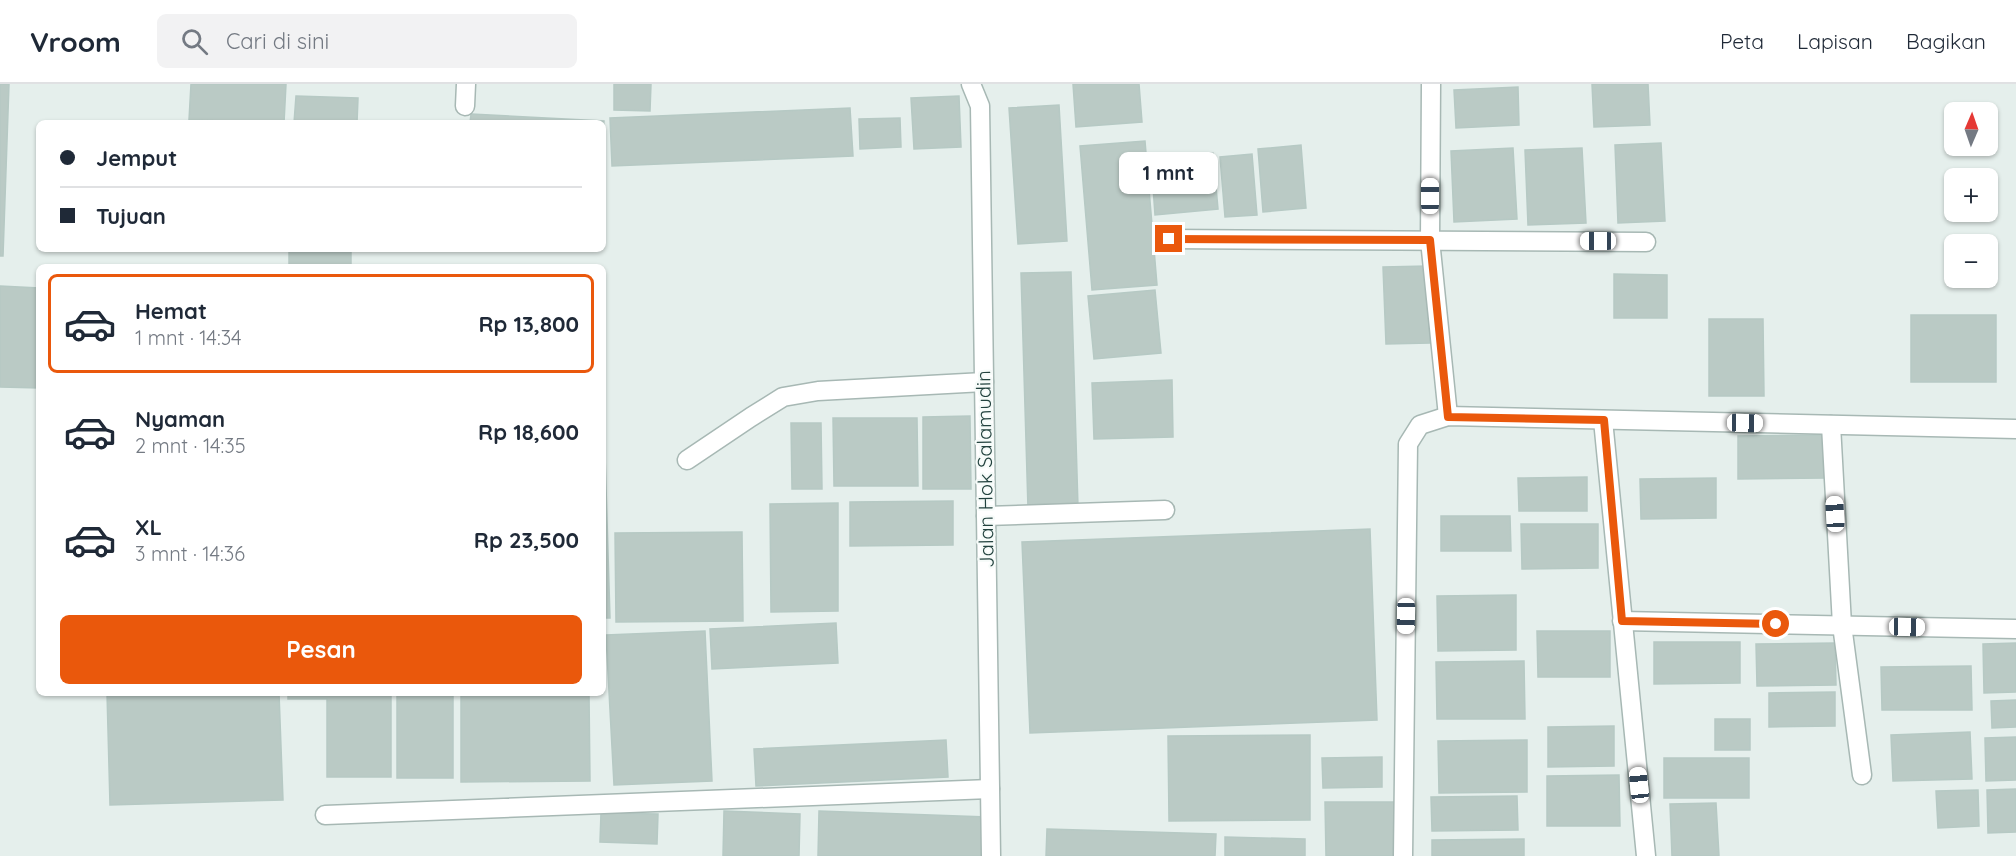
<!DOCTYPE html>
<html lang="id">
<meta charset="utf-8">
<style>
body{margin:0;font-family:Quicksand,sans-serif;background:#f2f2f3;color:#1f2937;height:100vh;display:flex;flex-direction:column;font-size:22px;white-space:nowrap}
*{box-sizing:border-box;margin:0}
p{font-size:20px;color:#747a83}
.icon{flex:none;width:33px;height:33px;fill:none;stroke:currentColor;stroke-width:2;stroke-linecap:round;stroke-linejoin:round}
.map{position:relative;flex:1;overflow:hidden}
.drawer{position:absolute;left:36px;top:180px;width:570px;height:432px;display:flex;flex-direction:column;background:#fff;border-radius:9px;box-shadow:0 2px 4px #0004}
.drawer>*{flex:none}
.banner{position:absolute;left:36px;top:36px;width:570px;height:132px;border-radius:9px;box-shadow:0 2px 4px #0004;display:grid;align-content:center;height:132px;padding:0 24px;background:#fff}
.needle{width:39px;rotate:2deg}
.buttons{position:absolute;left:1944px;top:18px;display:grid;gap:12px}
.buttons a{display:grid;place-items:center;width:54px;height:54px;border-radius:9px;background:#fff;box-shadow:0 2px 4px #0004;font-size:30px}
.end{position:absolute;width:27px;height:27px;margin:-14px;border:8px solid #ea580c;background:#fff;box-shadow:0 0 0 3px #fff}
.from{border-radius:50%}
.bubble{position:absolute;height:42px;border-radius:9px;background:#fff;box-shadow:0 2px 4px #0004;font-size:20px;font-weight:700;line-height:42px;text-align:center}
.car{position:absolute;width:18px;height:36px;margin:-18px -9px;border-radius:8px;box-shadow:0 0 4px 2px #0007;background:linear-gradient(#fff 24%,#345 0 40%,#fff 0 76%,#345 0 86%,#fff 0)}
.banner b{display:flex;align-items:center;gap:21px;height:57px;font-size:22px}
.banner b+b{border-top:2px solid #e0e1e3}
.banner i{width:15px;height:15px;background:#1f2937}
ul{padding:10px 0 0;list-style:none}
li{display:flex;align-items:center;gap:18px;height:99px;margin:0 12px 9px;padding:0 12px;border:3px solid transparent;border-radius:9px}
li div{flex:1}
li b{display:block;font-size:22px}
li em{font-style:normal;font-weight:700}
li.active{border-color:#ea580c}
li>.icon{width:54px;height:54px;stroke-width:1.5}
.primary-button{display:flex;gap:12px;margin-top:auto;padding:12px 24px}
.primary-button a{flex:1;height:69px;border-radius:9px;background:#ea580c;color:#fff;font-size:24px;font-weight:700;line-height:69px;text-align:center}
header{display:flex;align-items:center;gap:36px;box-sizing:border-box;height:84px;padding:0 30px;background:#fff;border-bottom:2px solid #e0e1e3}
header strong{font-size:28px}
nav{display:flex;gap:33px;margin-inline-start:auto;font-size:21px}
.search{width:420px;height:54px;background:#f2f2f3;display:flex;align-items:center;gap:15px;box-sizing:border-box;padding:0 21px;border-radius:9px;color:#747a83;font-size:22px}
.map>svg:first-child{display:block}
.building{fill:#bacac5;stroke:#b6c9c4;stroke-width:1.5}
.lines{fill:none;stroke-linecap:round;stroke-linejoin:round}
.minor-casing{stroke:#a7b8b4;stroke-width:21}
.minor{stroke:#fff;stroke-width:18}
.route{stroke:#ea580c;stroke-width:8}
.labels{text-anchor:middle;stroke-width:4.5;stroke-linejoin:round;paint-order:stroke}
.street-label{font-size:20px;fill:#22423e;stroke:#f6fbf9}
</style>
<header>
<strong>Vroom</strong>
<div class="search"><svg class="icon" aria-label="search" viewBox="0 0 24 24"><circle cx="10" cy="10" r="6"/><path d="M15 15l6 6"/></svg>Cari di sini</div>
<nav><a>Peta</a><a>Lapisan</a><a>Bagikan</a></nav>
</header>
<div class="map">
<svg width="2016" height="772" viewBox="0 0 2016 772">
<rect width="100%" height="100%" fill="#e5efec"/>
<g class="building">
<path d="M0,0h9l-6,172h-3z"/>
<path d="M191,0h95l-2,39 -95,-3z"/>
<path d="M614,0h37l-1,27 -36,-1z"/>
<path d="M1073,0h66l3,38 -66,5z"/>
<path d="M1592,0h56l2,41 -56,2z"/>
<path d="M1518,3l1,38 -63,3 -2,-38z"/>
<path d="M296,12l62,2 -1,25h-63z"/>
<path d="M959,12l2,51 -47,2 -3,-51z"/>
<path d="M1059,21l8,136 -49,3 -9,-136z"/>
<path d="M850,24l3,48 -241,10 -2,-48z"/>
<path d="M471,30l133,7 -1,11v-9h-133z"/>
<path d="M900,34l1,29 -41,2 -1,-30z"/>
<path d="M1145,57l12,144 -65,5 -12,-144z"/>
<path d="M1661,59l4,78 -47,2 -3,-78z"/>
<path d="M1301,61l5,63 -43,4 -5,-63z"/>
<path d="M1513,64l4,71 -63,3 -3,-71z"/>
<path d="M1582,64l4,75 -58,2 -3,-75z"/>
<path d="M1213,69l5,56 -63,6 -4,-57z"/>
<path d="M1252,70l5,61 -32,2 -5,-60z"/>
<rect x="289" y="165" width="62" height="18"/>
<path d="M1427,182l3,77 -44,1 -3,-77z"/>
<path d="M1071,188l7,235 -50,1 -7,-235z"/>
<path d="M1614,190l53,1v43h-53z"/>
<path d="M0,202l39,2v100l-39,-1z"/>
<path d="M1155,206l6,63 -67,6 -6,-63z"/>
<rect x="1911" y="231" width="85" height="67"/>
<path d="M1709,235h54l1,77h-55z"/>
<path d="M1172,296l1,57 -79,2 -2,-56z"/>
<path d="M603,304l7,230h-7z"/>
<path d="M970,332l1,73h-48v-72z"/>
<path d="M833,334h84l1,68h-84z"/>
<path d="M791,339h30l1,66h-30z"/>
<path d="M1825,351v43l-87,1v-43z"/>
<path d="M1587,393v34h-68l-1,-33z"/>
<path d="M1716,394v40l-75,1 -1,-40z"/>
<path d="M953,417v44l-103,1v-44z"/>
<path d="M838,419v108l-67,1 -1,-108z"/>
<path d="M1441,432h69l1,35h-70z"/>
<path d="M1521,440h77v44l-76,1z"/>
<path d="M1370,445l7,191 -347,13 -8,-191z"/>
<path d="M742,448l1,89 -127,1 -1,-89z"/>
<path d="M1516,511v55l-78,1 -1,-55z"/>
<path d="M836,539l2,40 -126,6 -2,-40z"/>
<path d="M705,547l7,150 -98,4 -8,-150z"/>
<path d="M1537,547h73v46h-72z"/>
<path d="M1654,558h86v41l-86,1z"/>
<path d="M1835,559l1,42 -79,1 -1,-42z"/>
<path d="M2016,559v49l-32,1 -1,-49z"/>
<path d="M1524,577l1,58h-88l-1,-57z"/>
<path d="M1971,582l1,44h-90l-1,-43z"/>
<path d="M1835,608v34l-66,1v-34z"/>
<path d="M107,609h172l4,107 -173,5z"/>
<path d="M288,609h103v84h-64v-78h-39z"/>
<rect x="397" y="609" width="56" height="85"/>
<path d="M461,609h128l1,88 -129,1z"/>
<path d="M2016,616v27l-24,1 -1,-27z"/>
<rect x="1715" y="635" width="35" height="31"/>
<path d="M1614,642v40l-66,1v-40z"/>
<path d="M1970,648l2,47 -79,2 -2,-46z"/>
<path d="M1310,651v85l-141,1 -1,-85z"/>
<path d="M2016,653v43l-30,1 -1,-43z"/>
<path d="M946,656l2,37 -192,9 -2,-37z"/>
<path d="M1527,656v52l-88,1 -1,-52z"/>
<path d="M1382,673v30l-59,1 -1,-30z"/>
<rect x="1664" y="674" width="85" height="40"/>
<path d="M1619,691l1,51h-73v-50z"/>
<path d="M2016,705v43l-28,1 -1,-43z"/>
<path d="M1978,706l1,36 -41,2 -2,-37z"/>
<path d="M1517,712l1,34 -86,1 -1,-34z"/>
<path d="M1325,718h70l1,54h-70z"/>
<path d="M1716,719l3,53h-47l-2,-52z"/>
<path d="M724,727l76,3 -1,42h-76z"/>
<path d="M819,727l168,6 -2,39h-167z"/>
<path d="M601,729l57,1 -1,30 -57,-2z"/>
<path d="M1047,745l169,5 -1,22h-169z"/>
<path d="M1225,753l80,2v17h-80z"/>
<path d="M1524,755v17h-92v-16z"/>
</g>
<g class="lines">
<defs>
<g id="minor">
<path d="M971,0l9,22 11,750"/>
<path d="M1431,0l-1,156 18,176"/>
<path d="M465,22l1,-22"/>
<path d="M1169,155l477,3"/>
<path d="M1603,336l43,436"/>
<path d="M1831,341l11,200 20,150"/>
<path d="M687,376l64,-43 32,-20 35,-6 166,-9"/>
<path d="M986,432l179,-6"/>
<path d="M1622,537l394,8"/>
<path d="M325,731l665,-26"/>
<path d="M1403,772l5,-412 12,-19 28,-9 568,13"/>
</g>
</defs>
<use href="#minor" class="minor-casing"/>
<use href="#minor" class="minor"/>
</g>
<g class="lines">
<path class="route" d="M1169,155l261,1 18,177 156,3 18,201 154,3"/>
</g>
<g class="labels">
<g class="street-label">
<text transform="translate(985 385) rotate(-91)" y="7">Jalan Hok Salamudin</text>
</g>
</g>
</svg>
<div class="buttons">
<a><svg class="needle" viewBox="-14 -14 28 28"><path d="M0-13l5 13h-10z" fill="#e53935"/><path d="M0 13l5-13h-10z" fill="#747a83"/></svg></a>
<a>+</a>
<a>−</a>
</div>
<i class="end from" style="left:1776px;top:540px"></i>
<i class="end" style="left:1169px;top:155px"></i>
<div class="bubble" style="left:1119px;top:68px;width:99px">1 mnt</div>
<i class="car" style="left:1430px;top:112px;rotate:0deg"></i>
<i class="car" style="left:1598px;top:157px;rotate:270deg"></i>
<i class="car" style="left:1745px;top:339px;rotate:91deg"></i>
<i class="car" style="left:1835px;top:430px;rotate:357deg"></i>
<i class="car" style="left:1406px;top:532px;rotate:181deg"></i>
<i class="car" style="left:1907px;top:543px;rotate:91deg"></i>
<i class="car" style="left:1639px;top:701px;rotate:354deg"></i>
<div class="banner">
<b><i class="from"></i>Jemput</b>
<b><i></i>Tujuan</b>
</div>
<section class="drawer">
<ul>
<li class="active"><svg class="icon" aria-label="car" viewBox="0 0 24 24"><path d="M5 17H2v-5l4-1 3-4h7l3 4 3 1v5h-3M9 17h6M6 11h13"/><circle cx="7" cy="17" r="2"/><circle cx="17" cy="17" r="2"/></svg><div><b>Hemat</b><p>1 mnt · 14:34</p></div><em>Rp 13,800</em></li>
<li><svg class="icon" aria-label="car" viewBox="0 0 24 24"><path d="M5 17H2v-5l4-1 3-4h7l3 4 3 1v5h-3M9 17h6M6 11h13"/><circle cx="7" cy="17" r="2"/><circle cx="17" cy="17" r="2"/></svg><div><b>Nyaman</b><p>2 mnt · 14:35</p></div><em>Rp 18,600</em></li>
<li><svg class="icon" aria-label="car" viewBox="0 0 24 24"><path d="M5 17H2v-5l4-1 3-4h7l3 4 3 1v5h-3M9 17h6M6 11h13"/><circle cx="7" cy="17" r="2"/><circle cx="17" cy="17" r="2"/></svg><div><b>XL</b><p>3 mnt · 14:36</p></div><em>Rp 23,500</em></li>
</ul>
<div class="primary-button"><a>Pesan</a></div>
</section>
</div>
